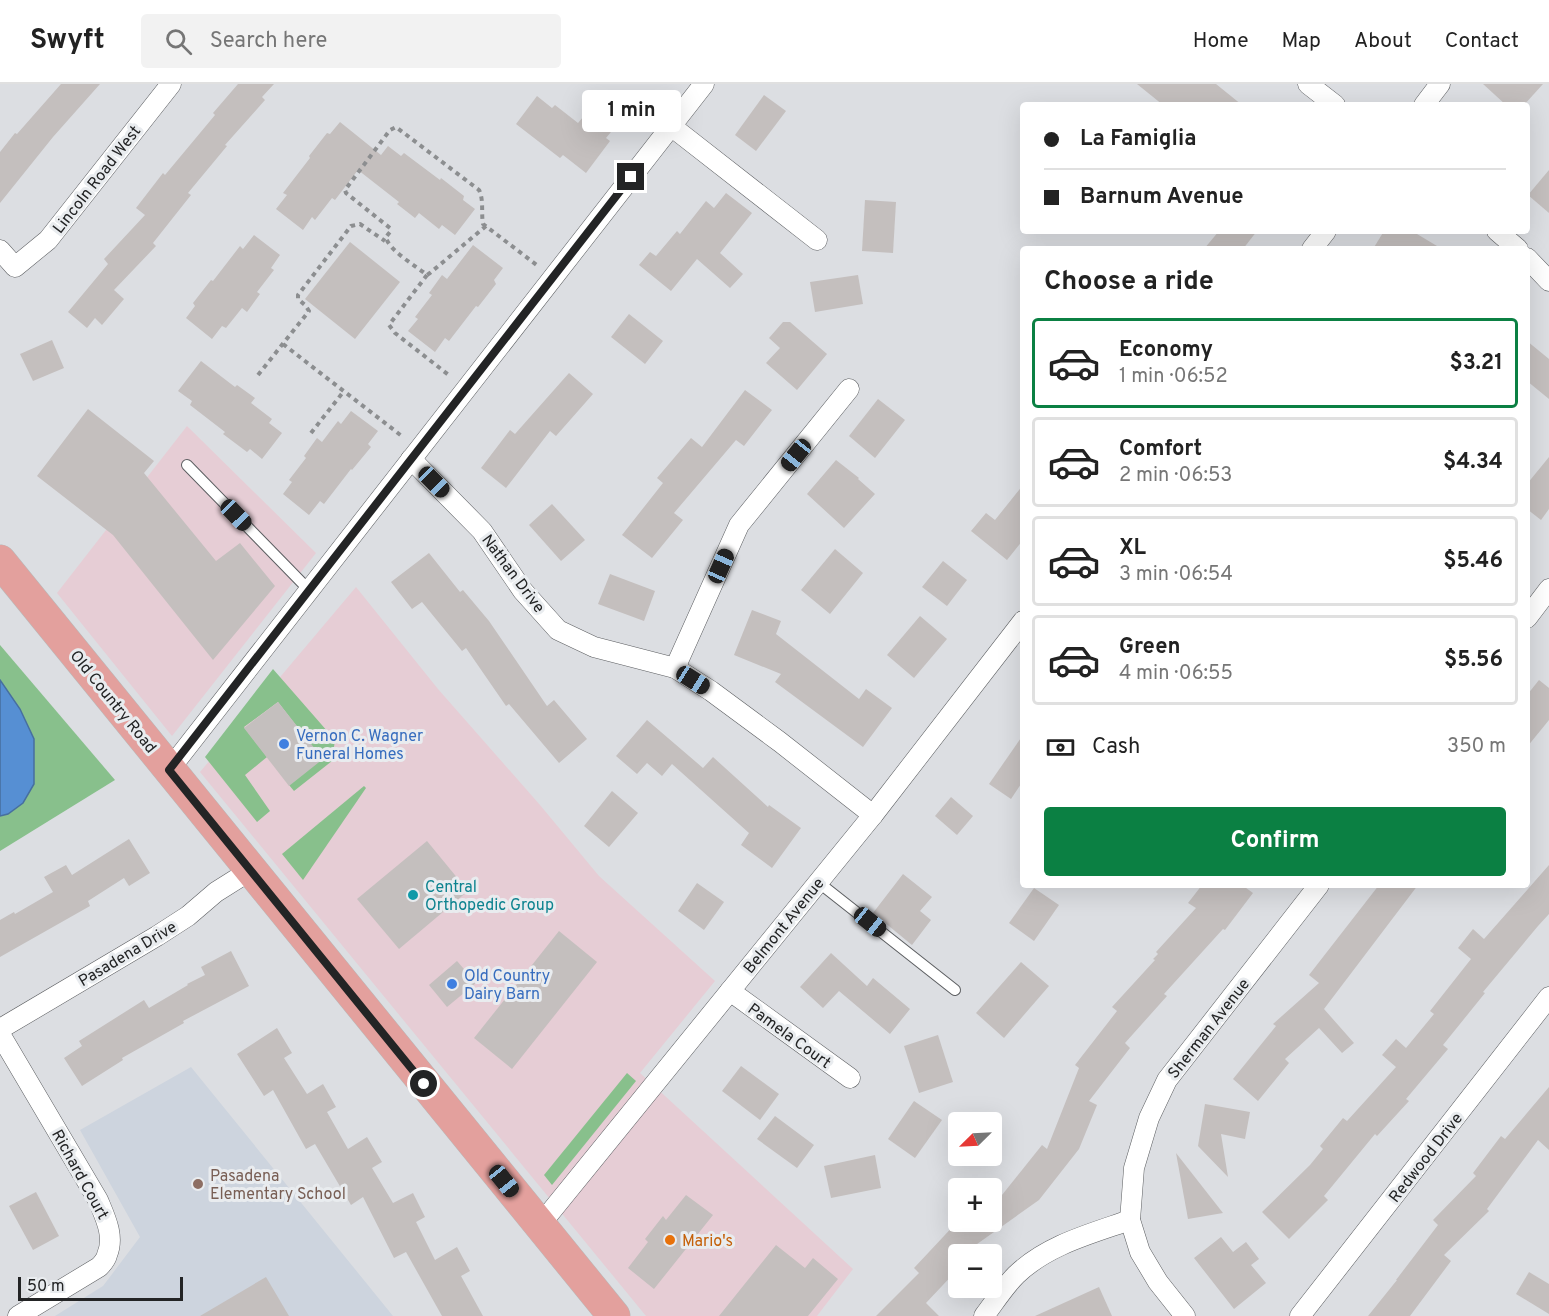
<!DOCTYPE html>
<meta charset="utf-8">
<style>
body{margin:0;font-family:Overpass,sans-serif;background:#f2f2f2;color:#222;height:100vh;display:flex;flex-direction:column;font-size:22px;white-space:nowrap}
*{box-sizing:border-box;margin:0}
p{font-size:20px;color:#767676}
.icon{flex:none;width:33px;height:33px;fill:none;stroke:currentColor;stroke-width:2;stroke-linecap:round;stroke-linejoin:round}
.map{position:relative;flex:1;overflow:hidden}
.details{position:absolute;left:1020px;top:162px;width:510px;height:642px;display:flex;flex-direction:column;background:#fff;border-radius:6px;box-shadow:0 6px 24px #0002}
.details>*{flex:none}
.banner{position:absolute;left:1020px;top:18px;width:510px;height:132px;border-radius:6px;box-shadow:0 6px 24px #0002;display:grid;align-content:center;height:132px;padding:0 24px;background:#fff}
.needle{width:39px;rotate:246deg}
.buttons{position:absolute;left:948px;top:1028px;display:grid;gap:12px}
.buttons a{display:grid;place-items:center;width:54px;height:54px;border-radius:6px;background:#fff;box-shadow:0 6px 24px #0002;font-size:30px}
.scale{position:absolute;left:18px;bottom:15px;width:165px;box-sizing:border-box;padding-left:6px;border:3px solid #232425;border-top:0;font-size:16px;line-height:21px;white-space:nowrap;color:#232425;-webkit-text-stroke:4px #e9ecef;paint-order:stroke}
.end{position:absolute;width:27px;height:27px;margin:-14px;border:8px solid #232425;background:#fff;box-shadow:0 0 0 3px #fff}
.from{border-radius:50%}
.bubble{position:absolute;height:42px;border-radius:6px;background:#fff;box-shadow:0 6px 24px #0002;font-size:20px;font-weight:700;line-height:42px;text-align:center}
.car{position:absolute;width:18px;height:36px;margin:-18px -9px;border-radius:8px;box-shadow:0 0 4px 2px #0007;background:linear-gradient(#222 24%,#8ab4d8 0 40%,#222 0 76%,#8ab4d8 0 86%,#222 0)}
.banner b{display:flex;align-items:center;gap:21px;height:57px;font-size:22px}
.banner b+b{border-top:2px solid #e0e0e0}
.banner i{width:15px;height:15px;background:#222}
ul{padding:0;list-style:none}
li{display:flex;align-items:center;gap:18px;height:90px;margin:0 12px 9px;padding:0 12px;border:3px solid #e0e0e0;border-radius:6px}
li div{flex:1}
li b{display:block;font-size:22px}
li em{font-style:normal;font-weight:700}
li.selected{border-color:#0b8043}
li>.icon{width:54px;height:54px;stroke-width:1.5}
h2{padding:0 24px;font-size:27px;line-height:72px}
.pay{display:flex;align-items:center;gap:15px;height:66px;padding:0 24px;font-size:22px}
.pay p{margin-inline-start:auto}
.cta{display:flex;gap:12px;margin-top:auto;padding:12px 24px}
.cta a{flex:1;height:69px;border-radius:6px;background:#0b8043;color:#fff;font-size:24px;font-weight:700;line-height:69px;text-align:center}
header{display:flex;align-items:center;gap:36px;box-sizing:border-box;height:84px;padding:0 30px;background:#fff;border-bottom:2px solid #e0e0e0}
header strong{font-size:28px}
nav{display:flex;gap:33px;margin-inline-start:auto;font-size:21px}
.search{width:420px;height:54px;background:#f2f2f2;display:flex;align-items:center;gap:15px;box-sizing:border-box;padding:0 21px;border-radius:6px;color:#767676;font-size:22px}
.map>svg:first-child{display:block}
.commercial{fill:#e6cdd5}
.built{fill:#cdd4de}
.green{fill:#88c08c}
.water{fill:#568fd3;stroke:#476f9f;stroke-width:1.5}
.building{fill:#c4bfbe}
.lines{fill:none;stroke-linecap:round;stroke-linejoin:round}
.lane-casing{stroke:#5c5e61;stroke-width:12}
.street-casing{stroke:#5c5e61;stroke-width:21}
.primary-casing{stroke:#b9b9b9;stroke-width:33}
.path{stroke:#8c8e90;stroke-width:4;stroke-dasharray:4.5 4.5;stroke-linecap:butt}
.lane{stroke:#fff;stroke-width:10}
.street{stroke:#fff;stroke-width:20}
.primary{stroke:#e3a09d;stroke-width:32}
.route{stroke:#232425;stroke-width:8}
.shop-dot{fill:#3f7fe0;stroke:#e9ecef;stroke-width:2}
.culture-dot{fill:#0f9aa8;stroke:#e9ecef;stroke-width:2}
.education-dot{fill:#8d6e63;stroke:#e9ecef;stroke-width:2}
.food-dot{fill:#e8710a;stroke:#e9ecef;stroke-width:2}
.labels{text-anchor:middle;stroke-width:6;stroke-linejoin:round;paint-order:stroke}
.street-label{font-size:16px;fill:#232425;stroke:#e9ecef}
.shop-label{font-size:16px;fill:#366cbe;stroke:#e9ecef;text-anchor:start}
.culture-label{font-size:16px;fill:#0d838f;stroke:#e9ecef;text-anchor:start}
.education-label{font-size:16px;fill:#785e54;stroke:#e9ecef;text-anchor:start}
.food-label{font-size:16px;fill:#c56008;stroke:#e9ecef;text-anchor:start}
</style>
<header>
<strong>Swyft</strong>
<div class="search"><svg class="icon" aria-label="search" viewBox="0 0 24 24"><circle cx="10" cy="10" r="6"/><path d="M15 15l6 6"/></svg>Search here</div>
<nav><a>Home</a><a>Map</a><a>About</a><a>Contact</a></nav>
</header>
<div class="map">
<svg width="1549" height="1232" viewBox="0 0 1549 1232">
<rect width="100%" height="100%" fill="#dcdee2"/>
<g class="commercial">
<path d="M187,342l129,127 -144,183 -115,-143z"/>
<path d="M356,503l82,102 102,116 59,71 116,105 -75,92 213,196 -36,47h-171l-446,-544z"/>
</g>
<path class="built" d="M191,983l202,249h-338l48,-30 37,-49 -60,-107z"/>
<g class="green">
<path d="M0,561l115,135 -115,71z"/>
<path d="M273,585l62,71 -3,21 -38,30 -5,-6 33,-26 -44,-57 -34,25 23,30 -22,18 25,36 -13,11 -52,-65z"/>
<path d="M364,702l2,2 -63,92 -21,-26z"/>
<path d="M627,989l9,8 -84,104 -8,-10z"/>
</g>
<path class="water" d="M0,596l20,29 14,30v45l-11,19 -15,11 -8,2z"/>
<g class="building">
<path d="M61,0h39l-47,53 -53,66v-51l15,-19 2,1z"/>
<path d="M238,0h36l-12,13 3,3 -40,45 2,1 -39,47 3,2 -38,48 3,3 -42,44 10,9 -22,26 -7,-7 -8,10 -19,-16 40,-48 -4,-5 41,-44 -9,-7 27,-35 2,2 50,-60 -2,-2z"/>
<path d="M1137,0h79l26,21h-79z"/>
<path d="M1483,0h60l-19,21h-18z"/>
<path d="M605,7l24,19 -23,28 4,3 -24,32 -23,-18 -3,3 -44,-34 21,-28 15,12 3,-3 23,18z"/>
<path d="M764,11l22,16 -30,40 -21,-16z"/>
<path d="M340,38l41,33 7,-9 13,10 3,-3 36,27 1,-2 23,18 -1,4 12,9 -20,26 -13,-10 -3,4 -20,-16 -4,5 -18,-14 2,-2 -41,-32 -23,30 -3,-2 -17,22 -3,-3 -9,13 -27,-21 11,-14 -4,-2 27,-35 -1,-2 18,-23 3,1z"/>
<path d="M1549,86v43l-21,-18z"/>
<path d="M726,109l26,20 -32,40 23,21 -13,14 -33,-29 -26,32 -32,-26 11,-13 6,4 21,-25 3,3 26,-33 8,7z"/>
<path d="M865,116l31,2 -3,51 -31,-2z"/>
<path d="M1219,147h38l-14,18h-39z"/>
<path d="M1384,147h28l30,18h-69z"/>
<path d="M254,151l26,20 -9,13 3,2 -17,22 3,2 -13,18 -5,-4 -16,20 -4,-2 -10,13 -26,-21 9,-12 -2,-3 18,-23 2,1 27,-35 3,3z"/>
<path d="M350,158l50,40 -45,57 -50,-40z"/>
<path d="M473,161l30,23 -9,12 2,4 -18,23 -2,-1 -27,35 -4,-3 -10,14 -27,-21 10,-12 -3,-2 17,-22 -3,-2 13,-18 5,4z"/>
<path d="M858,191l5,29 -48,8 -5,-30z"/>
<path d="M629,230l34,27 -18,23 -34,-27z"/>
<path d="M783,238h7l37,32 -30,36 -31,-27 14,-15 -11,-10z"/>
<path d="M52,256l12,28 -31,13 -13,-27z"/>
<path d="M1527,257l22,18v40l-22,-18z"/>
<path d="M201,277l34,26 2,-2 18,13 -4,5 21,16 -3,4 13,10 -20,26 -12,-10 -3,3 -24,-18 2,-2 -35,-27 2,-4 -14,-10z"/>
<path d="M569,289l24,21 -37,42 -6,-5 -44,57 -25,-20 29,-38 5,4z"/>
<path d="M745,306l27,20 -28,36 -8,-6 -62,73 9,7 -31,38 -30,-23 41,-52 -6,-5 34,-40 11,9z"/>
<path d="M878,315l27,21 -30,38 -26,-22z"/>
<path d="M88,325l66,52 -10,12 72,88 24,-18 35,43 -62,74 -100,-125 -76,-59z"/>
<path d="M351,327l27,20 -10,13 3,3 -19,23 -1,-1 -27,35 -4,-3 -11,14 -26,-21 9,-12 -3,-2 17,-22 -2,-2 13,-18 5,4 16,-21 3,3z"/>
<path d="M1549,373v52l-8,11 -14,-11v-25z"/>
<path d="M836,376l23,18 -1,1 17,15 -31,34 -37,-34z"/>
<path d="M1023,401v55l-16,20 -36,-29 15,-18 9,7z"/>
<path d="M552,420l33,36 -24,21 -32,-36z"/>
<path d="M835,465l28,24 -33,41 -29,-24z"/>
<path d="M429,469l31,39 3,-2 26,31 58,85 7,-6 33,39 -28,24 -50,-59 -3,2 -40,-58 -4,3 -40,-49 -10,7 -21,-27z"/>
<path d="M943,477l24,19 -20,26 -25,-19z"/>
<path d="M610,490l45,17 -11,30 -46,-17z"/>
<path d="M752,526l29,11 -5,13 83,65 7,-10 26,19 -29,39 -88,-65 6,-8 -47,-19z"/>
<path d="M920,532l27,23 -33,39 -27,-23z"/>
<path d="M1539,596l10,8v32l-22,27v-52z"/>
<path d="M278,618l45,57 -34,27 -45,-58z"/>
<path d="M647,636l56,48 10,-11 55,50 1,-2 32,23 -29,40 -31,-23 8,-12 -77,-69 -10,12 -15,-13 -10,11 -21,-18z"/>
<path d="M1023,651v46l-12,18 -22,-15z"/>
<path d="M612,707l26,22 -29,34 -25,-21z"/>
<path d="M951,713l22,19 -16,19 -22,-19z"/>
<path d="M129,755l21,34 -21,13 -5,-8 -36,23 2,5 -90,51v-37l14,-8 1,2 38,-22 -9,-15 22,-12 6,10z"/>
<path d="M427,757l41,50 -69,58 -42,-50z"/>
<path d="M1549,781v49l-11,12 -55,66 2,1 -42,52 5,4 -42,50 3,2 -32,35 -2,-2 -51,62 4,4 -39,39 -27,-27 48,-47 13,-16 -3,-3 23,-28 4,3 49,-54 -14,-12 14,-16 10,9 28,-34 -4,-3 41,-52 -13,-11 15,-19 11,10z"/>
<path d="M903,790l29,23 -12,14 11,9 -19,25 -39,-32z"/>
<path d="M697,799l27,19 -20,28 -26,-19z"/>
<path d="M1202,801h40l11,8 -28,37 -2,-1 -59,65 3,2 -42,47 5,5 -41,53 8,4 -18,44 -40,51 -76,54h-5v15l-32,34 13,13h-63l43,-43 -5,-5 44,-47h34v-41l10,15 40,-50 5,4 32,-81 -4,-3 42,-54 -5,-4 43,-47 -2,-1 5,-5 -2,-2 40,-44 -8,-5z"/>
<path d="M1379,801h39l-94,124 30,34 -12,10 -23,-25 -34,31 4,4 -31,38 -25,-22 43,-53 -3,-2 46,-41 -10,-8z"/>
<path d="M1034,804l25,17 -25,36 -25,-18z"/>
<path d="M559,847l38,31 -85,107 -38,-31z"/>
<path d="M231,867l18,35 -66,35 1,2 -62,35 1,2 -41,26 -18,-28 18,-12 -3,-5 65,-41 5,8 39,-23 -1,-1 18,-9 -4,-8z"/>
<path d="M831,869l36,33 6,-8 37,31 -20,25 -51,-43 -16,17 -23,-21z"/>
<path d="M457,877l19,22 -29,24 -18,-22z"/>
<path d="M1021,878l28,24 -45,52 -28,-25z"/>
<path d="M277,944l15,25 -8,5 23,36 16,-10 13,23 -9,5 21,37 19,-12 15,25 -10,6 21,35 20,-10 12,24 -9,5 19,38 22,-13 13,24 -9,5 22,40h-41l-36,-64 -12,6 -31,-61 -12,8 -36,-61 -9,5 -33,-59 -9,6 -27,-42z"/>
<path d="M938,951l15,47 -34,11 -15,-47z"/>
<path d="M741,982l38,28 -19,26 -38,-29z"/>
<path d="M1549,1003v63l-11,-10 -51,69 2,2 -45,44 7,6 -41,55h-42l29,-36h-1l42,-55 -5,-5 43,-44 -3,-3 28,-37 4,3z"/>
<path d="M914,1017l28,19 -27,38 -27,-19z"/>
<path d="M1205,1020l45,8 -5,27 -24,-5 7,43 -30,-31z"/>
<path d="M775,1032l39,29 -17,23 -40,-29z"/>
<path d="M1176,1069l47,60 -35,6z"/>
<path d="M875,1071l6,33 -50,10 -7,-32z"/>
<path d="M36,1108l23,44 -26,14 -24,-44z"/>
<path d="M686,1111l27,20 -59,74 -26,-21 20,-26 -3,-3 18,-23 3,4z"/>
<path d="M1221,1153l12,15 13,-10 13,17 -8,6 15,18 -32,26 -40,-51z"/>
<path d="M776,1161l29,23 8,-10 25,21 -30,37h-89z"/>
<path d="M1529,1188l20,12v30l-33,-20z"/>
<path d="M266,1193l23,39h-89z"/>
<path d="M1099,1203l13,29h-77z"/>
</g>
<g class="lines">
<defs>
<g id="lane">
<path d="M187,381l122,125"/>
<path d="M818,798l137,108"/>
</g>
<g id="street">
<path d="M1308,0l27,21"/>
<path d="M1424,21l16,-21"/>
<path d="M671,42l146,114"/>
<path d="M1497,147l21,18"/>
<path d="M1312,165l14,-18"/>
<path d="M0,166l15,17 33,-27 123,-156"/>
<path d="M1527,174l22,23"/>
<path d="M411,375l71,72 41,60 35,39 36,17 81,21 36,23 69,51 93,73"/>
<path d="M1527,534l22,-29"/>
<path d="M675,584l64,-143 110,-136"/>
<path d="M169,686l535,-686"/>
<path d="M730,907l120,87"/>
<path d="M0,945l157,-93 31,-20 28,-24 35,-22"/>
<path d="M0,950l98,166c7,17 17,36 9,55 -1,5 -5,9 -8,12l-81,49"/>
<path d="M540,1141l333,-410 150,-194"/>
<path d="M984,1232c10,-13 20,-29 32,-41 31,-30 74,-41 114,-55"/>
<path d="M1185,1232l-27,-34 -18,-30 -10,-32 4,-52 15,-50 18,-38 152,-195"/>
<path d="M1300,1232l249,-319"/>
</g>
<path id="primary" d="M0,477l614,755"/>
</defs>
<use href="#lane" class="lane-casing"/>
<use href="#street" class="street-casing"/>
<use href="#primary" class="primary-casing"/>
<g class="path">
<path d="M486,142l-56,47 -3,2c-11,-9 -39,-25 -41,-38l4,-5v-4l-44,-35 -1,-3 45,-60 6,-3 83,63c5,10 2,23 4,34l4,3 51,39"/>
<path d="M427,191l-38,50 6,8 55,43"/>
<path d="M283,260l120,93"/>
<path d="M258,291l51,-64 -4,-6 -7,-6v-4l53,-69 9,-2 25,17"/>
<path d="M311,349l33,-42"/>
</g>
<use href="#lane" class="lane"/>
<use href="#street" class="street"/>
<use href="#primary" class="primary"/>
</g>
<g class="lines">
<path class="route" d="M424,1000l-255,-314 462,-593"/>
</g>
<g class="shop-dot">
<circle cx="284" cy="660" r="6"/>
<circle cx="452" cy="900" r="6"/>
</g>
<circle class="culture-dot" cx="413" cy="811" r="6"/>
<circle class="education-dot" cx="198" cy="1100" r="6"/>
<circle class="food-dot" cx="670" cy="1156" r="6"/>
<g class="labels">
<g class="street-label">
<text transform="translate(96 95) rotate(-52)" y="6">Lincoln Road West</text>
<text transform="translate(514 489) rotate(53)" y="6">Nathan Drive</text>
<text transform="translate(114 617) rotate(51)" y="6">Old Country Road</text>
<text transform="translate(783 841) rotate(-51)" y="6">Belmont Avenue</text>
<text transform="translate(127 869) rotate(-31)" y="6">Pasadena Drive</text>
<text transform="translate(1208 944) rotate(-52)" y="6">Sherman Avenue</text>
<text transform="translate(790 951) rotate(36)" y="6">Pamela Court</text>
<text transform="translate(1425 1073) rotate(-52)" y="6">Redwood Drive</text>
<text transform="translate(81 1090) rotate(61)" y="6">Richard Court</text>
</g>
<g class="shop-label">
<text x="296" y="657">Vernon C. Wagner<tspan x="296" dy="18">Funeral Homes</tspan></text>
<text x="464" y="897">Old Country<tspan x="464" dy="18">Dairy Barn</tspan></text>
</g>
<g class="culture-label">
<text x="425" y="808">Central<tspan x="425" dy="18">Orthopedic Group</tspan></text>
</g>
<g class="education-label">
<text x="210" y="1097">Pasadena<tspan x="210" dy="18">Elementary School</tspan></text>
</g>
<g class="food-label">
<text x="682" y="1162">Mario's</text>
</g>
</g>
</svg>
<div class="buttons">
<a><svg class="needle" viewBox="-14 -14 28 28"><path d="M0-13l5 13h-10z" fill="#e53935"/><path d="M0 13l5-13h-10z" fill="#767676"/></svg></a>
<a>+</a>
<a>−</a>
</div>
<div class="scale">50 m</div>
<i class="end from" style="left:424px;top:1000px"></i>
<i class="end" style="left:631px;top:93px"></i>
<div class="bubble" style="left:582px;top:6px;width:99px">1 min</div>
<i class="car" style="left:796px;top:371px;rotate:219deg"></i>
<i class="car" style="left:434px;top:398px;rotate:135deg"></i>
<i class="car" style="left:236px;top:431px;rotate:136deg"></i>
<i class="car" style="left:721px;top:482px;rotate:24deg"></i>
<i class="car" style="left:693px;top:596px;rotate:122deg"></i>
<i class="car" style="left:870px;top:838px;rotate:129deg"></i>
<i class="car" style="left:504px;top:1097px;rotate:141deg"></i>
<div class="banner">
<b><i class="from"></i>La Famiglia</b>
<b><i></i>Barnum Avenue</b>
</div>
<section class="details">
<h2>Choose a ride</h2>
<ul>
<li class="selected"><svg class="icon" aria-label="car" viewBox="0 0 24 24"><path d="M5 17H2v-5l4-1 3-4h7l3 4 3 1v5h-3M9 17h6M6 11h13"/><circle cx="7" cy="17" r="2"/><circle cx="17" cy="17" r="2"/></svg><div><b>Economy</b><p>1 min · 06:52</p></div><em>$3.21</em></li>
<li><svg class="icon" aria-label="car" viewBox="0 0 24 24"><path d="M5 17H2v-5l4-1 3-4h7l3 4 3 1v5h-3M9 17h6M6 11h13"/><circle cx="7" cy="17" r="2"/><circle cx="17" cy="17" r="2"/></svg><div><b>Comfort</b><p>2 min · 06:53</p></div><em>$4.34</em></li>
<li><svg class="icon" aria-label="car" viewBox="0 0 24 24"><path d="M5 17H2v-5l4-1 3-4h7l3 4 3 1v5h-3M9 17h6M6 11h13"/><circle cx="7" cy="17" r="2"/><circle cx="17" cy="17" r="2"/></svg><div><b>XL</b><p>3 min · 06:54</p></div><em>$5.46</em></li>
<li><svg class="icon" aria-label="car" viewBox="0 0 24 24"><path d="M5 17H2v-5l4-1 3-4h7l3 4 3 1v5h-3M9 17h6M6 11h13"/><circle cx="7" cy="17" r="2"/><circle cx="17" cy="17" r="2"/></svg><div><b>Green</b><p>4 min · 06:55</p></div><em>$5.56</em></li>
</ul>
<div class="pay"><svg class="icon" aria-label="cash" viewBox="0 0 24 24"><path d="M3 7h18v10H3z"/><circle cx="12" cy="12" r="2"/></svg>Cash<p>350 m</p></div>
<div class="cta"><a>Confirm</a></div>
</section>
</div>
